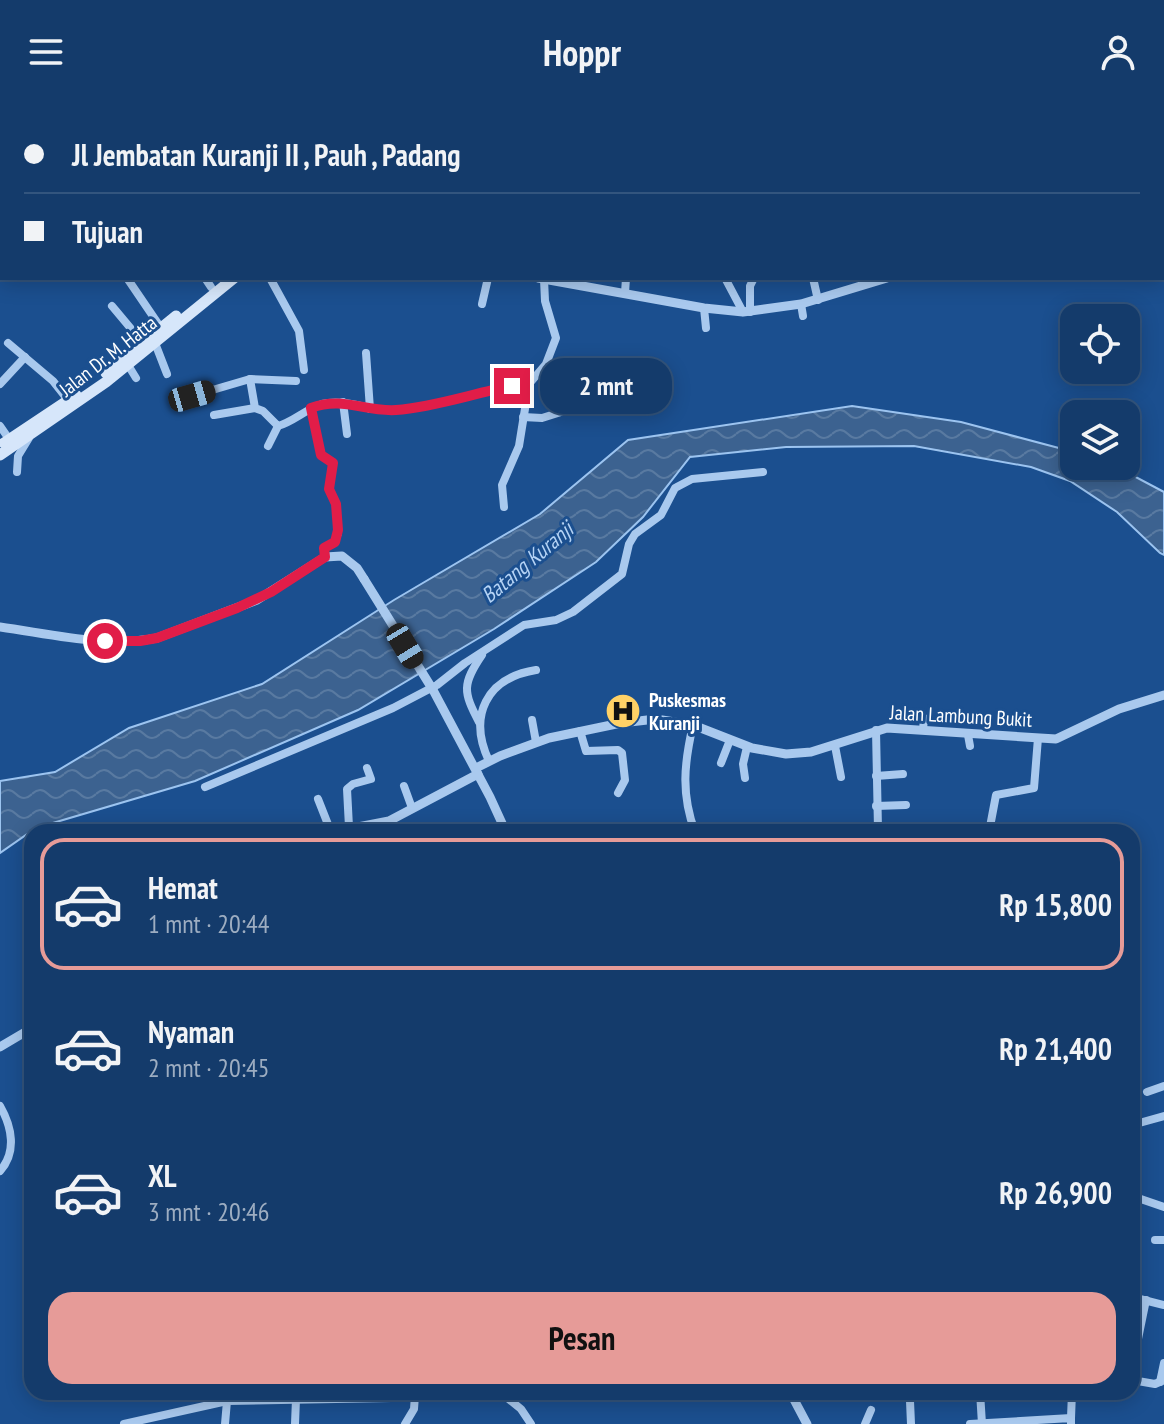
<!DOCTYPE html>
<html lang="id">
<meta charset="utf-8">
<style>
body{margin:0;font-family:"PT Sans Narrow",sans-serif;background:#214673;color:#f1f3f6;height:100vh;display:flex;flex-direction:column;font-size:30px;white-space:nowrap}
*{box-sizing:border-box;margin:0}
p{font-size:26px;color:#9dadc1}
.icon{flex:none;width:44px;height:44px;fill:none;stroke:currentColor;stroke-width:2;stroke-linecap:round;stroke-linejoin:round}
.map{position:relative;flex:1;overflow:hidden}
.side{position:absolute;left:24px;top:720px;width:1116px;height:576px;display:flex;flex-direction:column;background:#143b6b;border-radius:24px;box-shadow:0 4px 20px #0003,0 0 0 2px #33557e}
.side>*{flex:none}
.top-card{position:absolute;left:0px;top:0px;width:1164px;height:176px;box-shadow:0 4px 20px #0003,0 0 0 2px #33557e;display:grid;align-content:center;height:176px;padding:0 24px;background:#143b6b}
.tools{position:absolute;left:1060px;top:200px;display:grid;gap:16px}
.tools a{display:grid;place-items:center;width:80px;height:80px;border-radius:16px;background:#143b6b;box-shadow:0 4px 20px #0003,0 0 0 2px #33557e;font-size:40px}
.end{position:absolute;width:36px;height:36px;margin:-18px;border:10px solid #e11d48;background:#fff;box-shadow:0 0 0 4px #fff}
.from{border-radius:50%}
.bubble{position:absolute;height:56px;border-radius:24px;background:#143b6b;box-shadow:0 4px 20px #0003,0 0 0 2px #33557e;font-size:26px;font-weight:700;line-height:56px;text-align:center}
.car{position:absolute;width:24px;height:48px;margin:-24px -12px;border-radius:10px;box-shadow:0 0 6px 2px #0007;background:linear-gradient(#222 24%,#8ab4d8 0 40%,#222 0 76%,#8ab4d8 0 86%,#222 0)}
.top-card b{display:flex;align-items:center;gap:28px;height:76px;font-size:30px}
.top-card b+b{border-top:2px solid #33557e}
.top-card i{width:20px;height:20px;background:#f1f3f6}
ul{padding:14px 0 0;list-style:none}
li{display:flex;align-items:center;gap:24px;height:132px;margin:0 16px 12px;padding:0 8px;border:4px solid transparent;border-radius:24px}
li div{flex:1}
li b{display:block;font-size:30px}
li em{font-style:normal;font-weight:700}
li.current{border-color:#e69b98}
li>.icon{width:72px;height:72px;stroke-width:1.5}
.primary-button{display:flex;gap:16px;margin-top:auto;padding:16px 24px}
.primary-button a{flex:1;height:92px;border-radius:24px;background:#e69b98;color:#111;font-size:32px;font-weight:700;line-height:92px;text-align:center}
header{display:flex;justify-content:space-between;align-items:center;height:104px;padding:0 24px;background:#143b6b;font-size:36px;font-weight:700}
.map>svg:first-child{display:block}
.water{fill:url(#water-waves);stroke:#9cc4f0;stroke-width:2}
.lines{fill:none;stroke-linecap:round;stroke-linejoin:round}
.minor{stroke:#a9c9ee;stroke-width:8}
.tertiary{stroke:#a9c9ee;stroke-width:9}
.secondary{stroke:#d6e6fa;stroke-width:11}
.tertiary-bridge{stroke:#a9c9ee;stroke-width:9}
.route{stroke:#e11d48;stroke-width:10}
.labels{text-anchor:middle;stroke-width:6;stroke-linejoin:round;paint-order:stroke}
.street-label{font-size:20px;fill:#fff;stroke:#1b4f8f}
.poi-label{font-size:20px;font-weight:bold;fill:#fff;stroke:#1b4f8f;text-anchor:start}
.water-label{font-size:22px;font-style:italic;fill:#b5d3f5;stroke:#1b4f8f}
</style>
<header><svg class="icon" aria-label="menu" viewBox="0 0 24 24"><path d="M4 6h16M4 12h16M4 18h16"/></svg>Hoppr<svg class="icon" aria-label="person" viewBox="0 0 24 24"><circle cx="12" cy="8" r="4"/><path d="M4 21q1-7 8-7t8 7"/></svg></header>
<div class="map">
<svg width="1164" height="1320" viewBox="0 0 1164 1320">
<defs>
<pattern id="water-waves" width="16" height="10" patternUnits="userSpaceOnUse" patternTransform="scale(2)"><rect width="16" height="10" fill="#3c6290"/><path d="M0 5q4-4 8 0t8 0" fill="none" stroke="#597aa1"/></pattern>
</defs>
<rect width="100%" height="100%" fill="#1b4f8f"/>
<path class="water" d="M852,302l109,16 113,30v14h41l49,26v63l-4,-2 -43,-41 -47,-31 -39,-14 -117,-21 -128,1 -96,10 -47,60 -47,45 -102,67 -136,81 -163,71 -159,47 -36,25v-72l55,-9 74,-44 133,-44 132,-84 146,-86 88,-74z"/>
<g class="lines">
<g class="minor">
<path d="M324,0v2"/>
<path d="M524,0l1,2"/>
<path d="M587,0l1,2"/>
<path d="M986,0l1,2"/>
<path d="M902,1l2,-1"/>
<path d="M929,2v-2"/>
<path d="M1162,49l1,-2"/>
<path d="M1162,143l2,-1"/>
<path d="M1162,159l1,1"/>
<path d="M127,174l34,50"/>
<path d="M205,174l6,9"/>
<path d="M270,174l29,53 5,39"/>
<path d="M725,174l18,34"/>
<path d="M813,174l5,22"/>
<path d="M625,189l1,-15"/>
<path d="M482,200l6,-26"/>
<path d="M801,200l2,12"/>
<path d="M112,202l31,37"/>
<path d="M704,204l2,20"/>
<path d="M750,208v-26l3,-6"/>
<path d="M8,239l45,38 15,19"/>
<path d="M155,239l12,31"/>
<path d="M366,249l4,56"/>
<path d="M128,261l8,13"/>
<path d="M250,275l5,29 8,3 15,15c15,-4 28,-17 44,-22 25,-6 49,8 74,6 39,-3 78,-17 116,-24l17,-2"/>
<path d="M0,280l25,-27"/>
<path d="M192,292l58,-17 46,2"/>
<path d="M343,298l4,32"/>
<path d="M311,304l10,47 12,8 -4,26 7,15 2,29 -3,9 -11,6 1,9"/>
<path d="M214,311l41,-7"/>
<path d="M523,313l19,1 57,-18"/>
<path d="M0,322l9,13"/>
<path d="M268,342l10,-20"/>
<path d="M17,368l1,-16 11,-18"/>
<path d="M504,403l-2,-22 17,-39 10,-62 17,-20 10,-26 -11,-37 -1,-22"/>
<path d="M532,616l4,22"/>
<path d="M479,618c-16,-30 -17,-38 3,-67"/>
<path d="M693,621c-9,39 -12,69 2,107"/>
<path d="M876,626l2,99"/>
<path d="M923,626l1,-12"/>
<path d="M580,627l6,20 32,-1 4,3 3,27 -7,13"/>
<path d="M968,631l2,11"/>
<path d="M835,642l6,31"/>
<path d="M489,657c-21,-45 -3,-83 47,-91"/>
<path d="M721,659l9,-23"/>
<path d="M876,672l27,-2"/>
<path d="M745,674l-2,-14 4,-17"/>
<path d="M404,682l8,22"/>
<path d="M205,683l188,-79 44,-23 28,-22 59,-38 32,-5 17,-8 49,-38 7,-30 6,-10 26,-19 14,-27 17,-9 71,-7"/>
<path d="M318,695l13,33"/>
<path d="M876,702l30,-1"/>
<path d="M349,723l-2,-38 6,-5 18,-5 -4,-11"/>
<path d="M669,728l23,-7"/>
<path d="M989,728l7,-37 38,-7 4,-50"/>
<path d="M1147,988l17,-6"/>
<path d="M0,1002c12,21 17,46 0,65"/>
<path d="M1132,1021l32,-9"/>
<path d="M1132,1092l32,11"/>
<path d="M1155,1136h9"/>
<path d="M1132,1193l32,8"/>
<path d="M1132,1264l14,-68"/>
<path d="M1132,1276l23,4 9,-4"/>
<path d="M1160,1278l4,-19"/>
<path d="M500,1288l21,17 10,15"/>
<path d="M980,1288l2,32"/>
<path d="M90,1292l17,-4"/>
<path d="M910,1297l1,23"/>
<path d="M208,1301v-13"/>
<path d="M1071,1314l1,-26"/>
<path d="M124,1320l103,-23"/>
<path d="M225,1320l2,-23 164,-3 42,-6"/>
<path d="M295,1320l1,-25"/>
<path d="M405,1320l9,-15 1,-14"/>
<path d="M865,1320l6,-14"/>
<path d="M970,1320l101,-6v6"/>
</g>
<g class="tertiary">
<path d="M1162,85l2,-1"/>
<path d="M538,174l166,30 39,4 58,-8 86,-26"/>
<path d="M0,523c51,7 106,21 157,11l100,-38 68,-43 17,-1 15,12 7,11"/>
<path d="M433,586l57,107 16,35"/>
<path d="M476,664l24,-12 49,-18 72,-15 35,-4 37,6 59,23 34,6 25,-2 76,-24 169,11 63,-30 45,-14"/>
<path d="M332,728l57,-11 89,-47"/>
<path d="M0,943l32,-19"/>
<path d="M790,1288l17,32"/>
</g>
<g class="secondary">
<path d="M420,2l3,-2"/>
<path d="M433,2l3,-2"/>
<path d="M106,269l70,-57"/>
<path d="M4,339l72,-48"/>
<path d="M0,351l106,-73 128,-104"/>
</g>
<path class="tertiary-bridge" d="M364,475l69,111"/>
</g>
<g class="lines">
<path class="route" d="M105,537h35l17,-3 80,-30 34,-16 54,-35 -1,-9 11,-6 3,-12 -2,-26 -7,-15 4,-26 -12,-8 -10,-47c32,-12 53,4 85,2 39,-3 78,-17 116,-24"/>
</g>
<defs>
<symbol id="hospital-disc" viewBox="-11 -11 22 22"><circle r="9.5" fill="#ffd166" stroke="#1b4f8f"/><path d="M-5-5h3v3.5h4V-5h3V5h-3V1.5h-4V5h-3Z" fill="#111"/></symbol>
</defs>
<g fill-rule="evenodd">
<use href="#hospital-disc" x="603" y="587" width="40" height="40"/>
</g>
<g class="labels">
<g class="street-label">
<text transform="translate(108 252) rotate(-38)" y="7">Jalan Dr. M. Hatta</text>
<text transform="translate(961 612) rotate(3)" y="7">Jalan Lambung Bukit</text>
</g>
<g class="poi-label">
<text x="649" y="603">Puskesmas<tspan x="649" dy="23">Kuranji</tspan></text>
</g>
<g class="water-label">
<text transform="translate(527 458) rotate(-40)" y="8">Batang Kuranji</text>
</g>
</g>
</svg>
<div class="tools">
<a><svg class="icon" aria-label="locate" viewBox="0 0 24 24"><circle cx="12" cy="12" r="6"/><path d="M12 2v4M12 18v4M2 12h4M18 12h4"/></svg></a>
<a><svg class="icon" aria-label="layers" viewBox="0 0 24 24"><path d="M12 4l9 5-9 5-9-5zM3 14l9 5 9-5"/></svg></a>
</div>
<i class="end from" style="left:105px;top:537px"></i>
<i class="end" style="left:512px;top:282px"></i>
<div class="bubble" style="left:540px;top:254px;width:132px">2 mnt</div>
<i class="car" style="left:192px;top:292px;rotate:74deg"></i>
<i class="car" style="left:405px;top:542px;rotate:149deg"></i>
<div class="top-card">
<b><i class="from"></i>Jl Jembatan Kuranji II , Pauh , Padang</b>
<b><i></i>Tujuan</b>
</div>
<section class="side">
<ul>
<li class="current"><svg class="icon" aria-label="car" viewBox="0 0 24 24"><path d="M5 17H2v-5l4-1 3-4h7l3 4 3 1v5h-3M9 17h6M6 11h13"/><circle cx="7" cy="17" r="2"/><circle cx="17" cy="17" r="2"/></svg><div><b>Hemat</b><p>1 mnt · 20:44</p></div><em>Rp 15,800</em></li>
<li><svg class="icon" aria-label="car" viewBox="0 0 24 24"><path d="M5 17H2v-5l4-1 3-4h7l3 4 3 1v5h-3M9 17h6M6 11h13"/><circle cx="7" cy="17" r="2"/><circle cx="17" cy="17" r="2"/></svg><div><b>Nyaman</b><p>2 mnt · 20:45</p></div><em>Rp 21,400</em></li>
<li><svg class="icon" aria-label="car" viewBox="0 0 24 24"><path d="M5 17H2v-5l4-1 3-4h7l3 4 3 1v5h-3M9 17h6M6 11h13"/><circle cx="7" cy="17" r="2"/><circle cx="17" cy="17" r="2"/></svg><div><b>XL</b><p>3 mnt · 20:46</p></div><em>Rp 26,900</em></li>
</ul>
<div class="primary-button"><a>Pesan</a></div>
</section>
</div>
